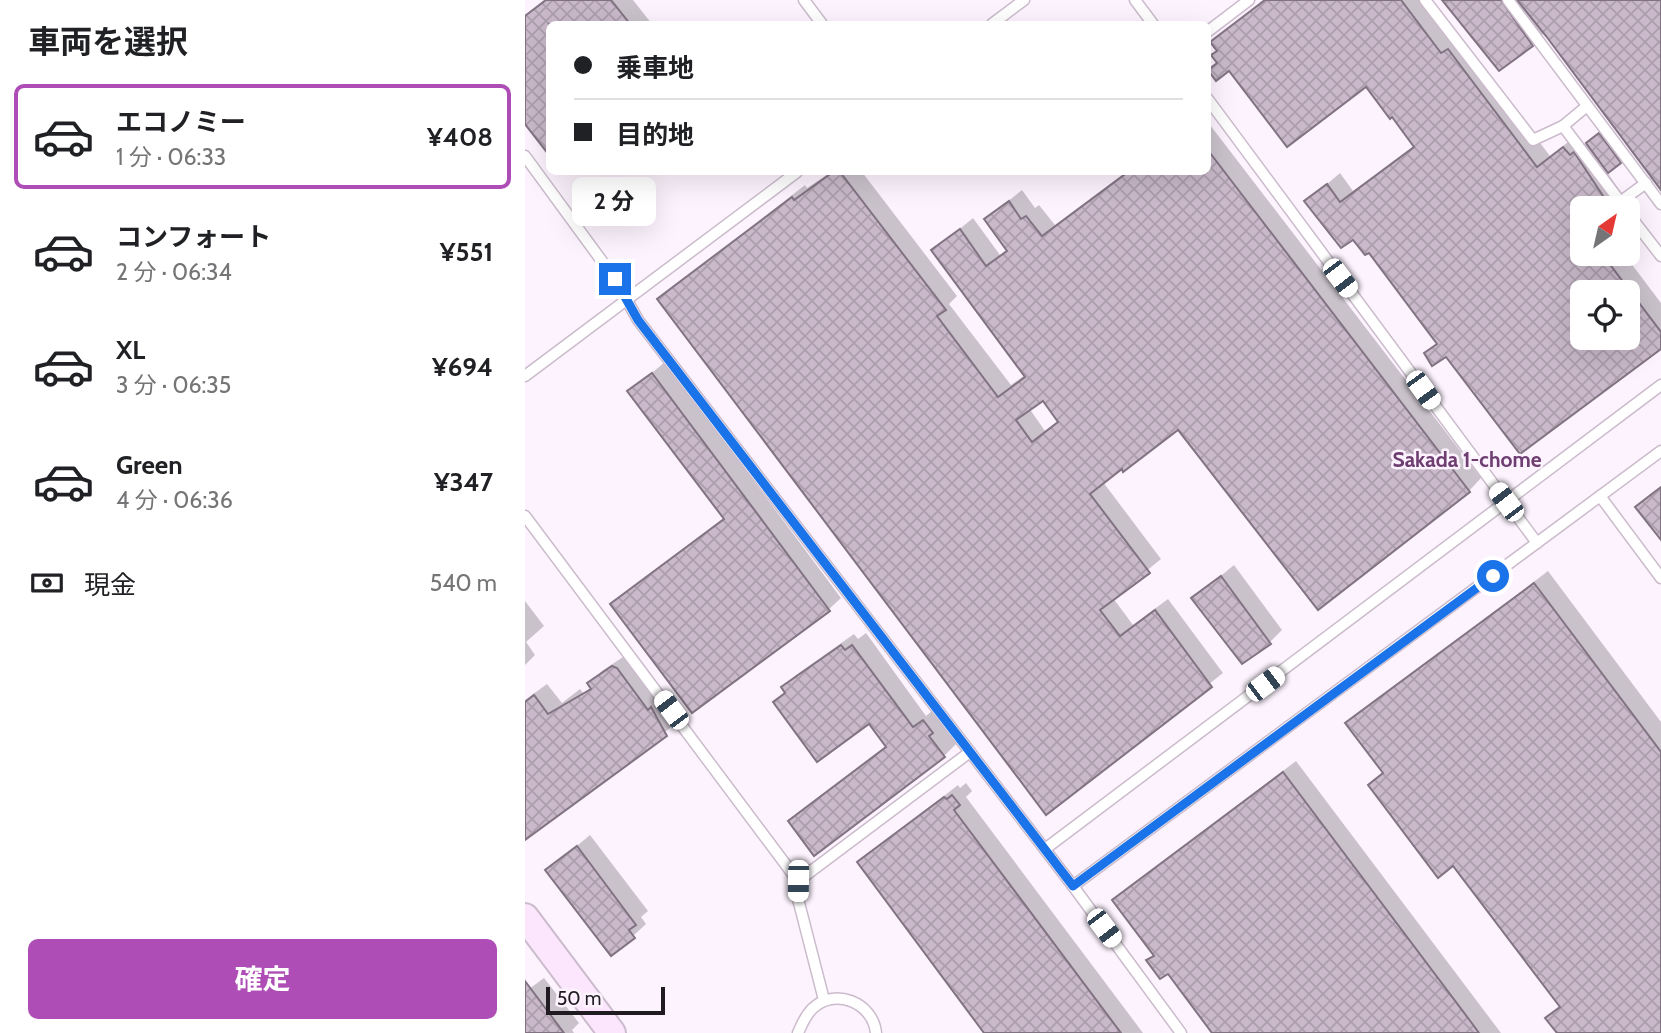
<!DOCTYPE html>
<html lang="ja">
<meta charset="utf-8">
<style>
body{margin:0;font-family:Cabin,"Noto Sans JP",sans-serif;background:#f2f2f2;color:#202124;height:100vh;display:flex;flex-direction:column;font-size:26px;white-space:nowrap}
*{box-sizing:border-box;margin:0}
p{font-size:23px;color:#757577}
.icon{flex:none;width:38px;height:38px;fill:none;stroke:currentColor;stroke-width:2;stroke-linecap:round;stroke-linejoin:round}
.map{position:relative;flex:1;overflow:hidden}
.drawer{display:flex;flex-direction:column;background:#fff;width:525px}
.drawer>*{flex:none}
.hud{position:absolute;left:21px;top:21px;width:665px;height:154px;border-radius:10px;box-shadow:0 7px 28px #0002;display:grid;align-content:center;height:154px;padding:0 28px;background:#fff}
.needle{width:46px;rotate:34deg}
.fabs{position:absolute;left:1045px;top:196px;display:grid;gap:14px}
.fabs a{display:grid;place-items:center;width:70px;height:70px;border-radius:10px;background:#fff;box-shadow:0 7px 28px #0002;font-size:35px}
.scale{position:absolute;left:21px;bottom:18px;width:119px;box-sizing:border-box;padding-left:7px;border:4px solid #201a21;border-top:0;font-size:19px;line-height:24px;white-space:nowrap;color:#201a21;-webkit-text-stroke:5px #fdf3fe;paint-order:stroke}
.end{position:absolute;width:32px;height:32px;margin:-16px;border:9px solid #1a73e8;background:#fff;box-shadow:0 0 0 4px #fff}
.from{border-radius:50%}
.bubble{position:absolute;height:49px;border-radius:10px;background:#fff;box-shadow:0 7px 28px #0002;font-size:23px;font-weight:700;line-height:49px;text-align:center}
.car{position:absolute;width:21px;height:42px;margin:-21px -10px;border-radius:9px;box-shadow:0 0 5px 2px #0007;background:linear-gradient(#fff 24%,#345 0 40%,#fff 0 76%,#345 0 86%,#fff 0)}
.hud b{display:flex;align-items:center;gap:24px;height:66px;font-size:26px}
.hud b+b{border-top:2px solid #e0e0e0}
.hud i{width:18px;height:18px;background:#202124}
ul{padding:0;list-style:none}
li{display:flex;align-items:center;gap:21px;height:105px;margin:0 14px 10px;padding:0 14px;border:4px solid transparent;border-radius:10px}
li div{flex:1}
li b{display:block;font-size:26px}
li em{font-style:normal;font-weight:700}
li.current{border-color:#ad4db5}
li>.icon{width:63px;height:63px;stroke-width:1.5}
h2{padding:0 28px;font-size:32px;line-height:84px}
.pay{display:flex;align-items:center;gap:18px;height:77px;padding:0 28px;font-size:26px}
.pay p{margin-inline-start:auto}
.primary-button{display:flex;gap:14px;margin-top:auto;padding:14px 28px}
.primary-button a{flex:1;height:80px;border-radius:10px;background:#ad4db5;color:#fff;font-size:28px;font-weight:700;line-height:80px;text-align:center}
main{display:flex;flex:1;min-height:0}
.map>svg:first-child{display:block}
.shadow{fill:#0003;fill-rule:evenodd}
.building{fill:url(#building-cross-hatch);stroke:#827383;stroke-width:2;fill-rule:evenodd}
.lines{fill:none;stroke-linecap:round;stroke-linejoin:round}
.lane-casing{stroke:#cbbbcc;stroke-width:13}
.secondary-casing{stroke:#cbbbcc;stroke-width:30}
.lane{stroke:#fff;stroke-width:10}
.secondary{stroke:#fbe6fd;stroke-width:26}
.route{stroke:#1a73e8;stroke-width:9}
.labels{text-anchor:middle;stroke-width:5;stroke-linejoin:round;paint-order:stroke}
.neighbourhood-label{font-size:21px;font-weight:bold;fill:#6e3e72;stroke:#fdf3fe}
</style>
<main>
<section class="drawer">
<h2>車両を選択</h2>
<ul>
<li class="current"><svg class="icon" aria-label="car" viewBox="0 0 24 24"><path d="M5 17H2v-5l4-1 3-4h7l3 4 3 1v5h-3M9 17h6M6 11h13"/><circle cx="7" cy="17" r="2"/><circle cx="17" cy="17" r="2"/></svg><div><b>エコノミー</b><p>1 分 · 06:33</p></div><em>¥408</em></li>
<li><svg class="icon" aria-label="car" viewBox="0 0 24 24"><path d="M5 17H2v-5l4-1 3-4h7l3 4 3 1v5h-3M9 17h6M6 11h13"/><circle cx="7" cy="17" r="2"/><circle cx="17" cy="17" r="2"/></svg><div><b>コンフォート</b><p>2 分 · 06:34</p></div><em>¥551</em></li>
<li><svg class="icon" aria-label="car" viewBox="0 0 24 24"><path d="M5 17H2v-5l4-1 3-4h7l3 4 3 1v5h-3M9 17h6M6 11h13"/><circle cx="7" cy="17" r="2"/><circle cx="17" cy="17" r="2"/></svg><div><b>XL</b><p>3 分 · 06:35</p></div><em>¥694</em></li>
<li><svg class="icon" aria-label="car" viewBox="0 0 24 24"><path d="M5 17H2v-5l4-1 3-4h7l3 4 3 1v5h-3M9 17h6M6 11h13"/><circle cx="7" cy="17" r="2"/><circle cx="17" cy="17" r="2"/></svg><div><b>Green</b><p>4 分 · 06:36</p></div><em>¥347</em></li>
</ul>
<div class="pay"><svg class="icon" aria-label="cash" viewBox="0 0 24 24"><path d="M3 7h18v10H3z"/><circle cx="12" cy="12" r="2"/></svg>現金<p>540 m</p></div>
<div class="primary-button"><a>確定</a></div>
</section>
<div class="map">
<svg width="1136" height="1033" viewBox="0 0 1136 1033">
<defs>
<pattern id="building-cross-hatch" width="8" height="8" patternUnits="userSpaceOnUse" patternTransform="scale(1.75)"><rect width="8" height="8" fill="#c9b9ca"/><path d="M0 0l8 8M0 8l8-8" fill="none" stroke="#ac9ead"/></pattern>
</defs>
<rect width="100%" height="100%" fill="#fdf3fe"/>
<g class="shadow">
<path d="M19,0h89l19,24h-103v129l-24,-32v-106z"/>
<path d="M738,0h160l32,42 6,-4 89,118 26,-20 7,8 5,-1 18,-14 20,27 -19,16 15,22 -15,14h-25v46h42l37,49v44l-235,7 12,-12 -69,-92 -62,-49 33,-28 13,18 62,-46 -49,-60 -137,-16 -10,-7v-12l-7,-8zM1057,292h45v46h-45z"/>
<path d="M921,0h215v188l-117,-155 -12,12z"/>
<path d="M682,121l274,357 -12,13 -290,-63 -57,39 -19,15 58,77 -48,39 20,27 35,-26 55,74 -176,139 -388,-513 146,-114 2,3 24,-16h31l95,124 -8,8 62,81 14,-10 -92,-124 40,-33 27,37 8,-6 -22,-30 36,-29 13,18 4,-3 16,20 71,-53h81zM518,398l16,22 -14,11 -16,-23z"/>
<path d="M140,362l176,236 -13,12 -215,-6 112,-87 -95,-126z"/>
<path d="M709,565l48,65 -12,12 -76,-44z"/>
<path d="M1023,571l113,151v311h-102l-11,-15 12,-13 -106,-142 -84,-78 14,-14 -36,-47z"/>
<path d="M0,601l19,25 -18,16 9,13 -10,10z"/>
<path d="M341,633l60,83 10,-8 9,11 -4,4 16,20 -13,13 -154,65 97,-76 -17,-23 -94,-20 10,-10 -3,-5 13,-12 58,-41 4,5z"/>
<path d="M101,655l52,67 -153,116v-138l22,-16 15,19 18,-14 3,4 9,-6 -3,-3 13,-13z"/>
<path d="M771,761l205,272h-286l-47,-62 -19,-10 6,-6 -41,-55z"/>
<path d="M441,783l6,8 -6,6 177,236h-157l-127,-171 99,-77 2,3z"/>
<path d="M65,835l58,76 -7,6 5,7 -13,12 -85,-66z"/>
<path d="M19,978l35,45 -7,7 2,3h-49v-41z"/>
</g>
<g class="building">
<path d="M21,0h65l19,24h-81v131l-24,-31v-108z"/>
<path d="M740,0h136l40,53 7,-4 89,118 26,-20 7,8 4,-3 37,56h-29v46h20l59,78v17l-141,105 -74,-97 -14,9 -8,-13 13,-9 -68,-91 -4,2 -12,-15 -12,8 -37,-47 23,-17 13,18 74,-55 -22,-30 -2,2 -24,-32 -79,60 -58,-76 -13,10 -8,-11 9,-7 -6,-8 6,-4 -7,-9zM1057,292h45v46h-45z"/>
<path d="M917,0h59l32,46 -34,25z"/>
<path d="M992,0h144v190l-115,-154z"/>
<path d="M1074,133l22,30 -13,10 -22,-30z"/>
<path d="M682,149l263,343 -152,118 -140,-180 -55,42 -1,-3 -32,25 60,79 -50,37 20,26 35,-26 57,77 -166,128 -389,-516 135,-102 2,3 39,-28h7l106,138 -9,6 61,81 27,-20 -94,-127 29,-21 26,37 21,-15 -23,-32 25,-18 12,18 5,-3 16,20 86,-64h79zM518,401l15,21 -26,20 -16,-22z"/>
<path d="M127,373l178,238 -138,102 -82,-109 114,-85 -97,-128z"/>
<path d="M1136,487v53l-26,-33z"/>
<path d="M696,576l50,68 -29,20 -51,-66z"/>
<path d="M1009,583l127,169v281h-104l-12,-15 15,-11 -107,-141 -15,12 -70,-93 15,-12 -38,-50z"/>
<path d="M316,645l4,5 7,-5 61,82 10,-7 10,13 -4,3 16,21 -131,99 -26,-35 98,-74 -17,-23 -52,38 -44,-60 12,-9 -4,-6z"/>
<path d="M87,666l5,2 31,42 3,-3 16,29 -142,104v-138l9,-7 14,19 43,-25 -4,-6z"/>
<path d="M758,772l188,250 8,11h-267l-44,-59 -8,5 -14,-19 8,-4 -42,-56z"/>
<path d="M427,795l8,10 -6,5 167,223h-137l-127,-171 87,-65 3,2z"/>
<path d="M52,846l59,79 -7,5 6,8 -24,18 -66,-86z"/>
<path d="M0,981l39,52h-39z"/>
</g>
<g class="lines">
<defs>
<g id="lane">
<path d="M279,0l18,24"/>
<path d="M610,0l18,24"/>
<path d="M900,0l108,140 30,-14 24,-20"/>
<path d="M983,0l153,204"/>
<path d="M467,24l32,-24"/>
<path d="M682,32l42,-32"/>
<path d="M682,98l330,445"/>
<path d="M1038,126l62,82"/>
<path d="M0,156l90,123 23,41 435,566 108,147"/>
<path d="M1095,202l26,-19"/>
<path d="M1102,212l34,44"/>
<path d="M0,376l272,-204"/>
<path d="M1075,496l61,82"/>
<path d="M0,516l273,365 -1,14 27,105"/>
<path d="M520,849l616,-464"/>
<path d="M273,881l172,-129"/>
<path d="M548,886l588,-435"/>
<path d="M273,1033c4,-9 7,-17 14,-24 22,-22 61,-7 64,24"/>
</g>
<path id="secondary" d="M0,917l87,116"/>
</defs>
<use href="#lane" class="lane-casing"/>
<use href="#secondary" class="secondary-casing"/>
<use href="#lane" class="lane"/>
<use href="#secondary" class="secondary"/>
</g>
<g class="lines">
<path class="route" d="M90,279l23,41 435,566 420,-310"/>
</g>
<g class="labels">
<g class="neighbourhood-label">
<text x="942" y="467">Sakada 1-chome</text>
</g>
</g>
</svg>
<div class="fabs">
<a><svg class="needle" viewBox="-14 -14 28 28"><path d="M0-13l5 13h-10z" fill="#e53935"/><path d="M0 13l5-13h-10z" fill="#757577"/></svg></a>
<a><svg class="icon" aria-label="locate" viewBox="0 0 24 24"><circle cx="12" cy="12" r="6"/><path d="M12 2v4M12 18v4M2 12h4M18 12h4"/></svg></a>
</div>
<div class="scale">50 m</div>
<i class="end from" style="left:968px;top:576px"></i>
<i class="end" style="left:90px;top:279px"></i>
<div class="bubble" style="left:47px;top:177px;width:84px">2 分</div>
<i class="car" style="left:815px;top:278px;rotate:143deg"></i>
<i class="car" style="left:898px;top:390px;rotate:144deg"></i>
<i class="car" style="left:981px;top:502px;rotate:323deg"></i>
<i class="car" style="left:740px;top:684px;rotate:53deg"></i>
<i class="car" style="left:146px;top:710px;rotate:323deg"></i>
<i class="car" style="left:273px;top:881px;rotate:181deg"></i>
<i class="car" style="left:579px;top:928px;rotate:143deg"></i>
<div class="hud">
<b><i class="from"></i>乗車地</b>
<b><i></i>目的地</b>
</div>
</div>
</main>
